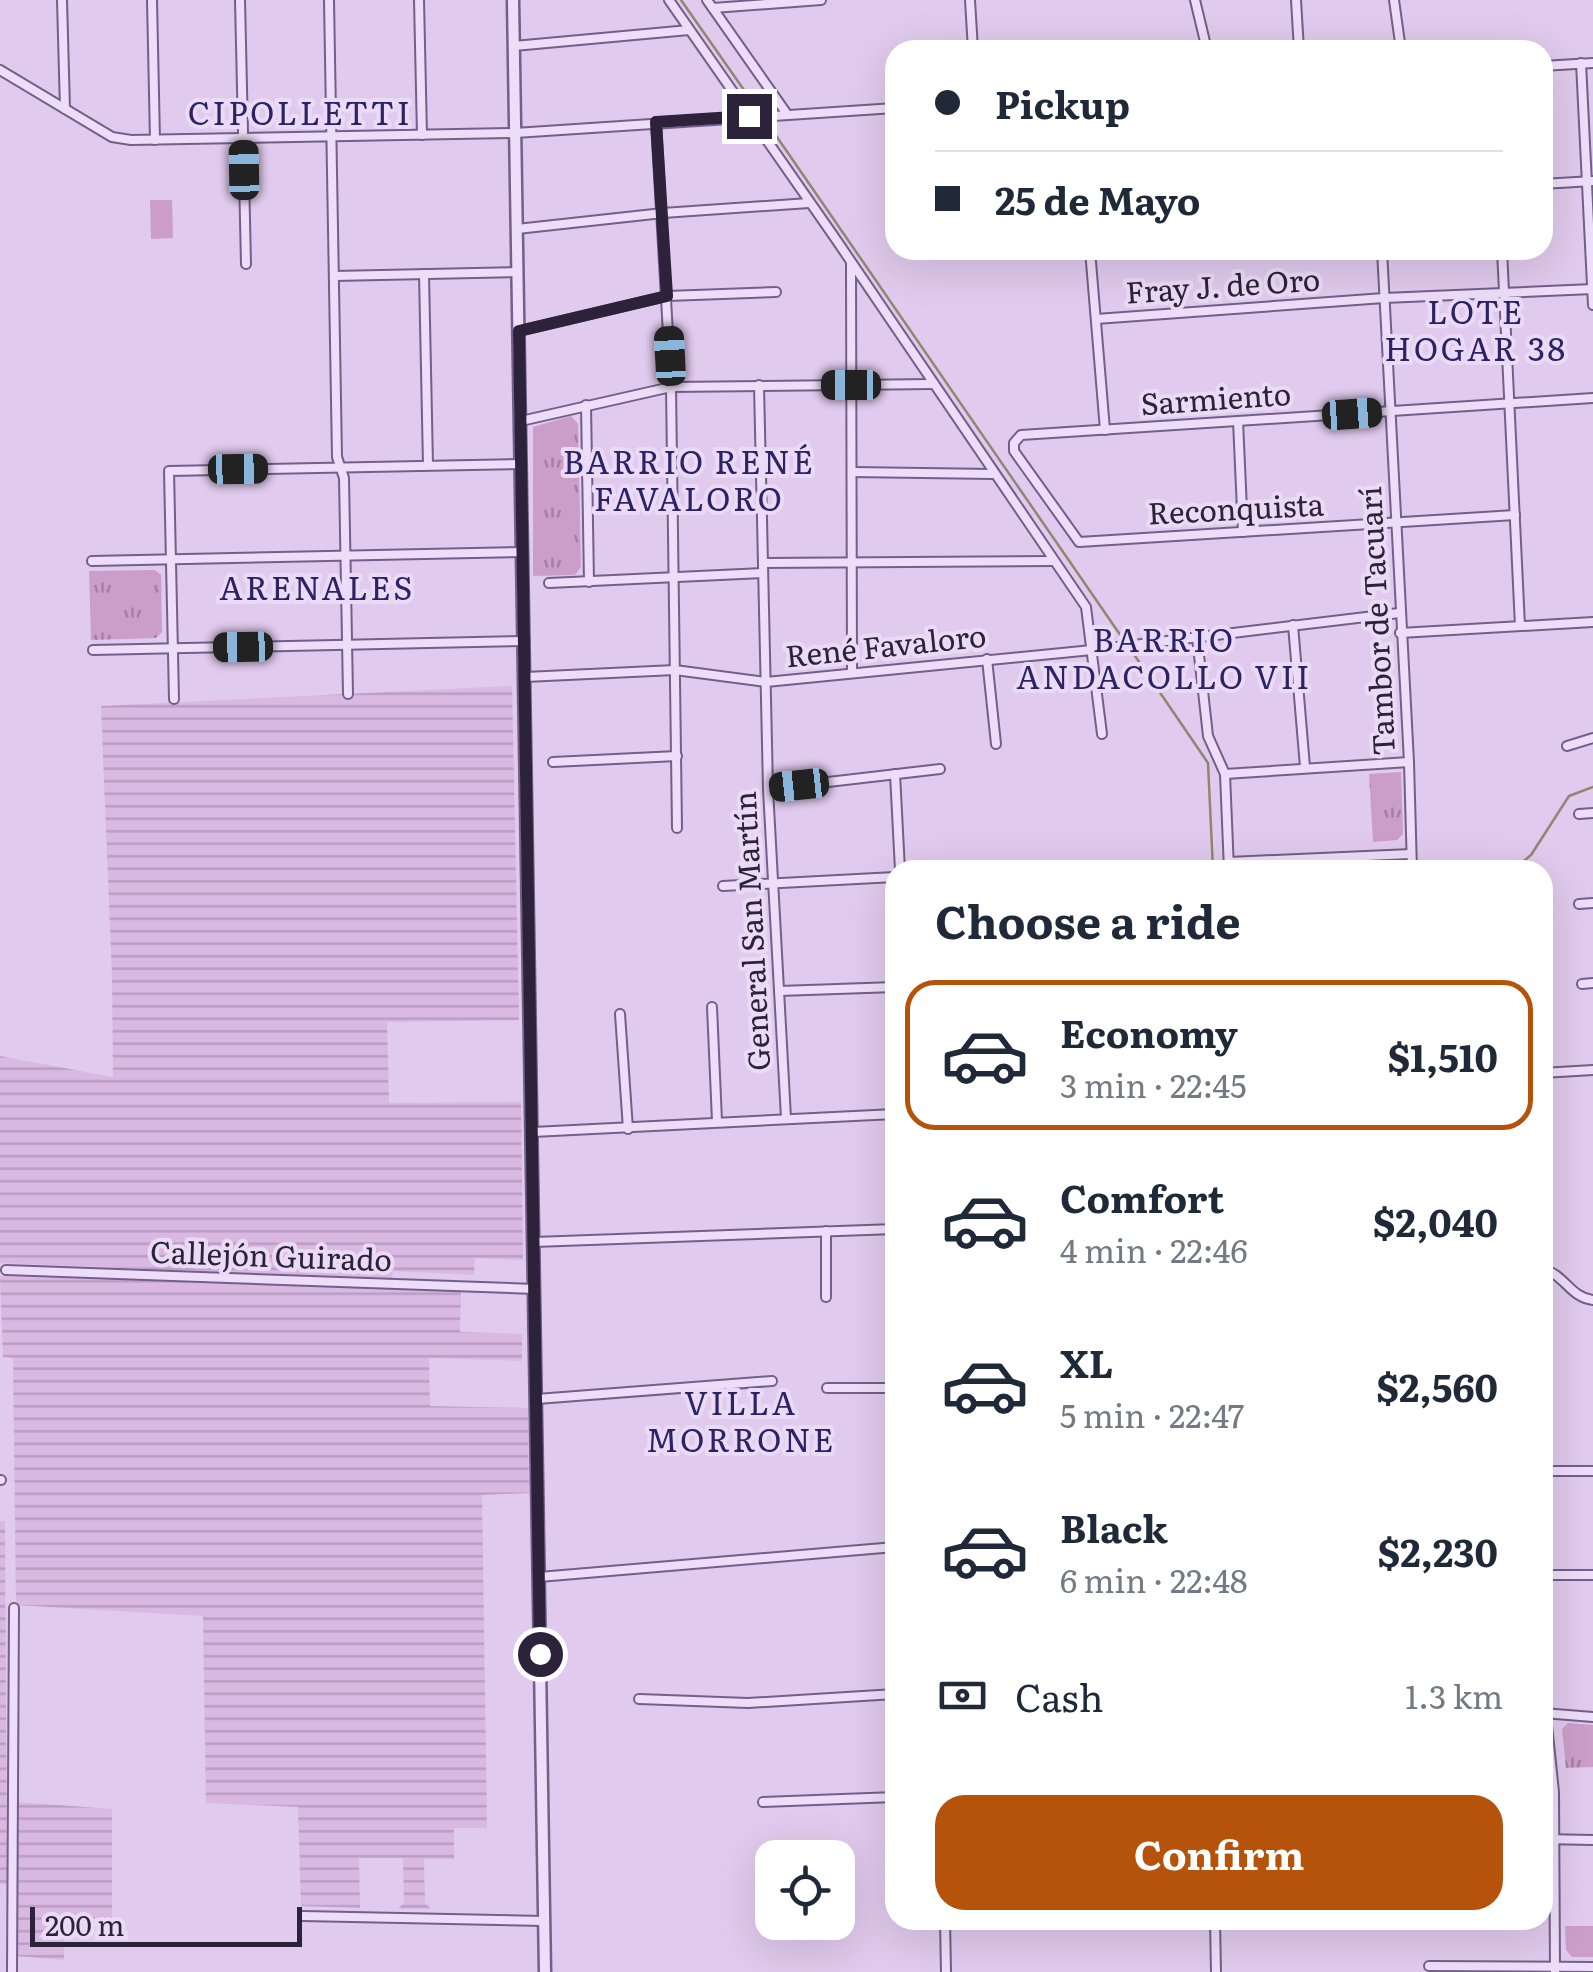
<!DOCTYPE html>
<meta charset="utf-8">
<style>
body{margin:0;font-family:Literata,serif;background:#f6f6f7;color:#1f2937;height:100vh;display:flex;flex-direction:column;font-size:38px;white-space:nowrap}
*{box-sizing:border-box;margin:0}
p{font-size:32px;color:#747a83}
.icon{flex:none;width:55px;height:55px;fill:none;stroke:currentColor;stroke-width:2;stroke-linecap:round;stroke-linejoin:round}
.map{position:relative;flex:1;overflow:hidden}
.drawer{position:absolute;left:885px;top:860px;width:668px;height:1070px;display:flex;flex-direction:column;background:#fff;border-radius:30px;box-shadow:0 10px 40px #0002}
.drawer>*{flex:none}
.banner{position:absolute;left:885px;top:40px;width:668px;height:220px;border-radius:30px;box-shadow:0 10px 40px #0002;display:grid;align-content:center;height:220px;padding:0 50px;background:#fff}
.controls{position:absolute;left:755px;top:1840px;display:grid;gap:20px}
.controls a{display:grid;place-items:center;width:100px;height:100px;border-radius:20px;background:#fff;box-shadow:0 10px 40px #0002;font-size:50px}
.scale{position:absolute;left:30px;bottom:25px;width:272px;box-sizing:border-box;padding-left:10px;border:5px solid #2c223a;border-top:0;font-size:28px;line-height:35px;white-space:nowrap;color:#2c223a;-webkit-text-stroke:8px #ebdaf5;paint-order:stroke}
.end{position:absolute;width:45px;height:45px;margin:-22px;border:12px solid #2c223a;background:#fff;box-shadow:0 0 0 5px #fff}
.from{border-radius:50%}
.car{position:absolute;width:30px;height:60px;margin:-30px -15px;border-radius:12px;box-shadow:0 0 8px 2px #0007;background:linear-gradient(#222 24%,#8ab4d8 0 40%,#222 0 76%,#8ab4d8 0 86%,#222 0)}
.banner b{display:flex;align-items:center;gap:35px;height:95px;font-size:38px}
.banner b+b{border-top:2px solid #e0e1e3}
.banner i{width:25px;height:25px;background:#1f2937}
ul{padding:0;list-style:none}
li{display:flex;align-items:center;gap:30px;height:150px;margin:0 20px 15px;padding:0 30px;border:5px solid transparent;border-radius:30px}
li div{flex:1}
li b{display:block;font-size:38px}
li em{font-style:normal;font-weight:700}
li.active{border-color:#b45309}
li>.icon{width:90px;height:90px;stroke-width:1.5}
h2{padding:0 50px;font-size:45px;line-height:120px}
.pay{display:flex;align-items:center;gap:25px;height:110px;padding:0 50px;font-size:38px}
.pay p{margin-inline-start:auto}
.cta{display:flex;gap:20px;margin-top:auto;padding:20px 50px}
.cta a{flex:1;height:115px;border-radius:30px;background:#b45309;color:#fff;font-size:40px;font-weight:700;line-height:115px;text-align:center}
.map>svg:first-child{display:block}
.farmland{fill:url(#farmland-rules)}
.park{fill:url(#park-tufts)}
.pitch{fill:#cb9ec9}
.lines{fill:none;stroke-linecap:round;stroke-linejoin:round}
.stream{stroke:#908671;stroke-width:2.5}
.minor-casing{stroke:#735f89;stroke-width:12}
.tertiary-casing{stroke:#735f89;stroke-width:15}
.minor{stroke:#eeddf8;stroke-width:8}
.tertiary{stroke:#eeddf8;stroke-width:10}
.route{stroke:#2c223a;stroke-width:12}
.labels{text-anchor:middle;stroke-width:8;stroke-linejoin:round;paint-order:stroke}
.street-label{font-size:30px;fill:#2c223a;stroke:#ebdaf5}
.neighbourhood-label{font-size:32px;letter-spacing:2.5px;fill:#2c2365;stroke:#ebdaf5}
</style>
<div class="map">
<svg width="1593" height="1972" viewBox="0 0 1593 1972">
<defs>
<pattern id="farmland-rules" width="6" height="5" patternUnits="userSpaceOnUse" patternTransform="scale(2.5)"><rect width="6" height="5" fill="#d9b8e2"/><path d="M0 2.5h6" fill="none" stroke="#ba9ec3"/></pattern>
<pattern id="park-tufts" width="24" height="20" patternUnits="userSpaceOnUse" patternTransform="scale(2.5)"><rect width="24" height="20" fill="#cb9ec9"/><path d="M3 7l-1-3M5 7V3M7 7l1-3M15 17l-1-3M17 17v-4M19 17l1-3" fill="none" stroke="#a580a4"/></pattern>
</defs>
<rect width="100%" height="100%" fill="#e0caed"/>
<g class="farmland">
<path d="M512,686l7,334 -132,2 2,81 132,-1 2,158 -48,-2 -1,17 -81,-4 -1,8 -392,-16v-207l113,21 -1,-100 -11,-271z"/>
<path d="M0,1276l461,15 -1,41 62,2v27l-93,-3 1,48 98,2 1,85 -47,2 5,333h-33v31h-30l1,44 6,6h-33l6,-6 -1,-45h-44l1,50 -59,-2 -3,-99 -92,-4 -3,-187 -187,-11 -3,-247 -10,-1z"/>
<path d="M0,1521h5l2,363h-7z"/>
<path d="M18,1802l94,7v110l-48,-1v42l-49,-4z"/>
</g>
<g class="park">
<path d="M571,416l7,8 3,143 -6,8 -42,1v-149z"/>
<path d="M155,570l6,5 1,57 -6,6 -65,2 -2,-69z"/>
<path d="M1401,772l2,62 -6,6 -24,2 -4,-68z"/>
<path d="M1568,1723l25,2v42l-27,1 -4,-39z"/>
<path d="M1565,1926h28v31h-21l-6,-7z"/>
</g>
<path class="pitch" d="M150,200h22l1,38 -22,1z"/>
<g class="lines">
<g class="stream">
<path d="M681,0l77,110"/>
<path d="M768,124l353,512"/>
<path d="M1133,653l75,110 5,107"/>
<path d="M1513,870l18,-15 38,-59 24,-9"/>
</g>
<defs>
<g id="minor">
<path d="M62,0l3,109"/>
<path d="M152,0l3,140"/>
<path d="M240,0l6,264"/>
<path d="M329,0l8,457 7,21 4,216"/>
<path d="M419,0l3,135"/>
<path d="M669,0l166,238 251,369 16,127"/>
<path d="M707,0l80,114"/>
<path d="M970,0l3,50"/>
<path d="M1195,0l12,50"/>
<path d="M1296,0l3,50"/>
<path d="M1394,0l7,50"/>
<path d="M713,8l108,-8"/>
<path d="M514,46l175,-16"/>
<path d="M1581,63l12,242"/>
<path d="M1542,66l51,-3"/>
<path d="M0,70l112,67 19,3 384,-7 380,-25"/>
<path d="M656,122l15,265 6,441"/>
<path d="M1542,184l51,-3"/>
<path d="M517,229l146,-16 146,-10"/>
<path d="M1090,250l15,180"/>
<path d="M1382,250l27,512 3,108"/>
<path d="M1502,250l18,376"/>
<path d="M851,263l1,410"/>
<path d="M424,274l4,191"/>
<path d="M334,276l184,-4"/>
<path d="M1096,319l288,-21 209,-9"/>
<path d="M519,331l148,-35 109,-4"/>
<path d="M759,385l9,404 18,329"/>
<path d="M586,405l3,177"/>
<path d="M521,421l150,-34 262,-3"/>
<path d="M1238,421l5,111"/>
<path d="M852,472l141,2"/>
<path d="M1515,515l-436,27 -65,-91v-8l7,-8 572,-37"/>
<path d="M92,561l430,-9"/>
<path d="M763,563l290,-2"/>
<path d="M549,583l214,-10"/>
<path d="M1293,625l12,142"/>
<path d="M1400,633l193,-11"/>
<path d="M1197,637l11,99 17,38 4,96"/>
<path d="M93,650l432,-9"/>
<path d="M987,659l9,85"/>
<path d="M525,677l150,-7 91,12 326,-32 307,-37"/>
<path d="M174,699l-5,-228 352,-7"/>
<path d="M1567,746l26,-8"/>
<path d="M553,762l124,-6"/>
<path d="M895,774l5,96"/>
<path d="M1225,774l184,-12"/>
<path d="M768,789l172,-20"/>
<path d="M1579,814l14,-1"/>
<path d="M1229,862l182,-8"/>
<path d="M723,886l172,-9"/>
<path d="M1579,904l14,-1"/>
<path d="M1582,984l11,-1"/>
<path d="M779,991l116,-4"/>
<path d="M712,1007l5,114"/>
<path d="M620,1014l8,115"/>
<path d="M1542,1073l51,-3"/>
<path d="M533,1132l362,-18"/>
<path d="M826,1231v66"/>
<path d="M534,1242l361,-13"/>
<path d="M1542,1269c23,5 27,28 51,31"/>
<path d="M6,1270l529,19"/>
<path d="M827,1388h68"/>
<path d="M537,1399l235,-18"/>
<path d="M1542,1471h51"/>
<path d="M0,1480h1"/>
<path d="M1542,1575h51"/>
<path d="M539,1577l356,-30"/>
<path d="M1542,1677l12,115 1,180"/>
<path d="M639,1699l109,4 147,-9"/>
<path d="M1543,1713l50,4"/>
<path d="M763,1802l132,-5"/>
<path d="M1542,1839l51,1"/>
<path d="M303,1916l241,5"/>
<path d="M945,1920l1,52"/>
<path d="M1215,1920l1,52"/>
<path d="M1429,1966l164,1"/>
<path d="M12,1972l2,-364"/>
</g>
<path id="tertiary" d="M513,0l32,1972"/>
</defs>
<use href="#minor" class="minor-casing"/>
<use href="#tertiary" class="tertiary-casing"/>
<use href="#minor" class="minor"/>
<use href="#tertiary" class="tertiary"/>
</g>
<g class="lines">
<path class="route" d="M540,1654l-21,-1323 148,-35 -11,-174 93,-6"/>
</g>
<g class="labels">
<g class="street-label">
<text transform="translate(1223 287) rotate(-4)" y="10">Fray J. de Oro</text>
<text transform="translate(1216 400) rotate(-4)" y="10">Sarmiento</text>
<text transform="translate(1236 510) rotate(-3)" y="10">Reconquista</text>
<text transform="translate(1378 621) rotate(-93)" y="10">Tambor de Tacuarí</text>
<text transform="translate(886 647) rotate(-6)" y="10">René Favaloro</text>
<text transform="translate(753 931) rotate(-93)" y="10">General San Martín</text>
<text transform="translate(271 1257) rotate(2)" y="10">Callejón Guirado</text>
</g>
<g class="neighbourhood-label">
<text x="300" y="125">CIPOLLETTI</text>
<text x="1476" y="324">LOTE<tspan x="1476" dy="37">HOGAR 38</tspan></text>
<text x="689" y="474">BARRIO RENÉ<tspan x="689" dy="37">FAVALORO</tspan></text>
<text x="317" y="600">ARENALES</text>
<text x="1164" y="652">BARRIO<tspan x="1164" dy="37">ANDACOLLO VII</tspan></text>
<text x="741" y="1415">VILLA<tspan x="741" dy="37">MORRONE</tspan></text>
</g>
</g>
</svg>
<div class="controls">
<a><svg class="icon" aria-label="locate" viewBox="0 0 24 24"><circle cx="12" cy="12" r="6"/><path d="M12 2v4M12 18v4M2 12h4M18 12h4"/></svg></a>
</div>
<div class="scale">200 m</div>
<i class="end from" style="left:540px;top:1654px"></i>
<i class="end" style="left:749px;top:116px"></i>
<i class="car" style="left:244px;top:170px;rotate:359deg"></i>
<i class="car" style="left:670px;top:356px;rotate:357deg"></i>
<i class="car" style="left:851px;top:385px;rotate:270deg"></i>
<i class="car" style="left:1352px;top:414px;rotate:86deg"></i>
<i class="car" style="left:238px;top:469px;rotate:89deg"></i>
<i class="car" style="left:243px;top:647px;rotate:269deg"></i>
<i class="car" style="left:799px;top:785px;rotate:264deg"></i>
<div class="banner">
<b><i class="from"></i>Pickup</b>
<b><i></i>25 de Mayo</b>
</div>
<section class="drawer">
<h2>Choose a ride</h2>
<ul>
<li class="active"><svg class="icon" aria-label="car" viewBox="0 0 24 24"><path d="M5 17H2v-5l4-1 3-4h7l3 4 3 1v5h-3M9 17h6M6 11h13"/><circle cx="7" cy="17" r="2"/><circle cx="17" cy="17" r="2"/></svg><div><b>Economy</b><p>3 min · 22:45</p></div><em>$1,510</em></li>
<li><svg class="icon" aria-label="car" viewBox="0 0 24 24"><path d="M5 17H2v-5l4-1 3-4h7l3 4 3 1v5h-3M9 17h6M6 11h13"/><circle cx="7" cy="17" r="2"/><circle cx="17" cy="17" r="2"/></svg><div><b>Comfort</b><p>4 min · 22:46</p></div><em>$2,040</em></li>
<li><svg class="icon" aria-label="car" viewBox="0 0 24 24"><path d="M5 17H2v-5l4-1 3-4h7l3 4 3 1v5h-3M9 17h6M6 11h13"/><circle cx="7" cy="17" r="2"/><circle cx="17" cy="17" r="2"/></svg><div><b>XL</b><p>5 min · 22:47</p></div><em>$2,560</em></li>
<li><svg class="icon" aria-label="car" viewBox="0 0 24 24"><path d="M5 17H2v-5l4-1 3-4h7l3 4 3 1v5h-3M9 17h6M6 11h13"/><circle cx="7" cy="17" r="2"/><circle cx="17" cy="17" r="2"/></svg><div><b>Black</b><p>6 min · 22:48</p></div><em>$2,230</em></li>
</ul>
<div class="pay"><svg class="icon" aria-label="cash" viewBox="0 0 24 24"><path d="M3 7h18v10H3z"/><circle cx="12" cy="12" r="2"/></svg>Cash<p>1.3 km</p></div>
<div class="cta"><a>Confirm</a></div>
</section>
</div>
